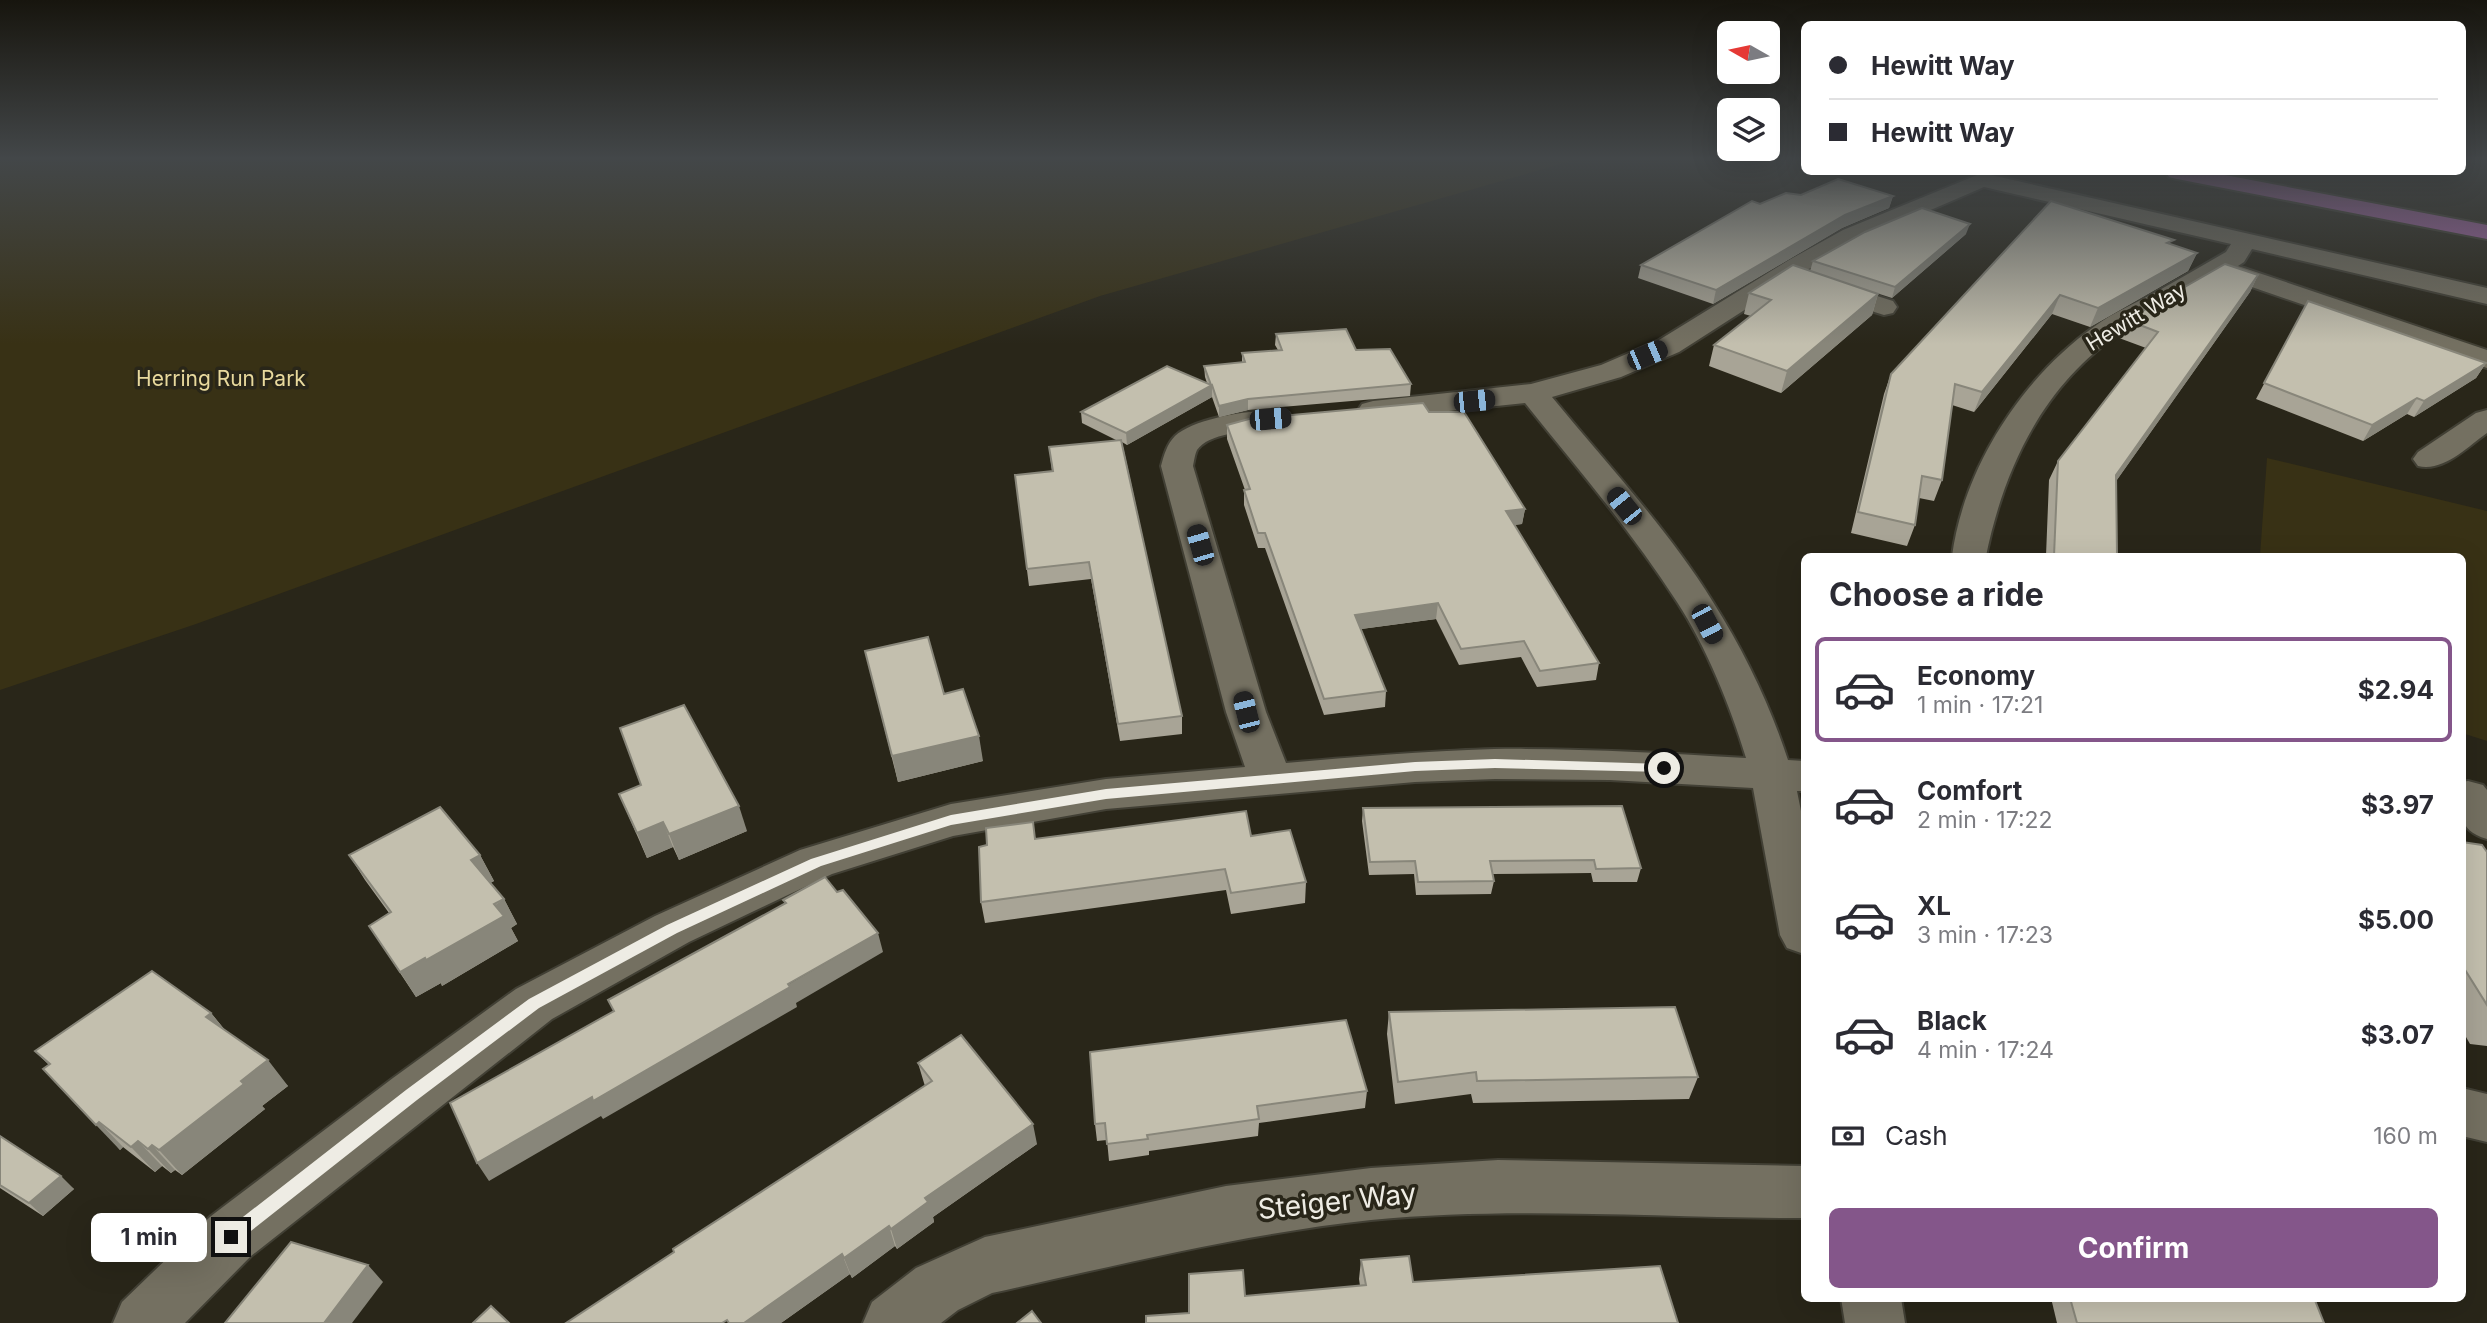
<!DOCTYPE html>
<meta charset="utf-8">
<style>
body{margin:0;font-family:Inter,sans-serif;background:#f7f7f7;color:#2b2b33;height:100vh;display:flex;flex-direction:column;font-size:26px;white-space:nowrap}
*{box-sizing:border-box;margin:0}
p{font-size:23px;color:#7c7c81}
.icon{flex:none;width:38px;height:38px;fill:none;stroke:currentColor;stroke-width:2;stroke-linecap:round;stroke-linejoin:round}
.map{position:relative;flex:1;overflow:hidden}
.side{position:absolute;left:1801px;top:553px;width:665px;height:749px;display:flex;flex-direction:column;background:#fff;border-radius:10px;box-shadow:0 7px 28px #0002}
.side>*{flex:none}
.top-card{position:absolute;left:1801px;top:21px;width:665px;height:154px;border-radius:10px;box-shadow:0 7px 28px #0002;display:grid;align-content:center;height:154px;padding:0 28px;background:#fff}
.needle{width:46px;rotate:279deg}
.controls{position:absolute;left:1717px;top:21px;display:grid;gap:14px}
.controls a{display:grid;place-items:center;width:63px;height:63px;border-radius:10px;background:#fff;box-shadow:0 7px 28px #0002;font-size:35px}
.end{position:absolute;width:32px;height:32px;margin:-16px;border:9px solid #eeece4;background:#111;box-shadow:0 0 0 4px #111}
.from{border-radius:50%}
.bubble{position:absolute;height:49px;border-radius:10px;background:#fff;box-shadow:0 7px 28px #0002;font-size:23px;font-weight:700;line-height:49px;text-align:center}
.car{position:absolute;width:21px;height:42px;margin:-21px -10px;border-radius:9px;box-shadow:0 0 5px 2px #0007;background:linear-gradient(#222 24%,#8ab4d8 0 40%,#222 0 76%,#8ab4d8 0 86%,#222 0)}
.top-card b{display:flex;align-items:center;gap:24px;height:66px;font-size:26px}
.top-card b+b{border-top:2px solid #e1e1e2}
.top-card i{width:18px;height:18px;background:#2b2b33}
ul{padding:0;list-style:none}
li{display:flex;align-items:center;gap:21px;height:105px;margin:0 14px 10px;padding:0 14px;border:4px solid transparent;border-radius:10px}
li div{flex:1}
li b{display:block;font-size:26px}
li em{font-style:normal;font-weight:700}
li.selected{border-color:#84568a}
li>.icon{width:63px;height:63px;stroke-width:1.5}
h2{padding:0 28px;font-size:32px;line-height:84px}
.pay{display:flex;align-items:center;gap:18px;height:77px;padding:0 28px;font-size:26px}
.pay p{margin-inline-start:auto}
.cta{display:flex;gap:14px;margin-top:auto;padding:14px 28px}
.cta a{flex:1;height:80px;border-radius:10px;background:#84568a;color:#fff;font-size:28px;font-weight:700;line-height:80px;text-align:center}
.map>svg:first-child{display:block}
.green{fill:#383115}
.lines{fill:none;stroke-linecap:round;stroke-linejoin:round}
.minor-casing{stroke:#424035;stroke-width:4}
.highway-casing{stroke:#424035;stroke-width:4}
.minor{fill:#747061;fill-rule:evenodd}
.highway{fill:#aa67ad;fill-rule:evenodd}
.wall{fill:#a8a496}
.shaded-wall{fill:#88867a}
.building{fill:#c3bfae;stroke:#88867a;stroke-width:2}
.route{fill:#eeece4}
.labels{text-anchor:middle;stroke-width:7;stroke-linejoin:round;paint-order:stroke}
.far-street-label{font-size:21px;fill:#eeece4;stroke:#292619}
.far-park-label{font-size:21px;fill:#e8d99d;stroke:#292619}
.near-street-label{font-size:28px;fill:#eeece4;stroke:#292619}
</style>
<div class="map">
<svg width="2487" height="1323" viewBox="0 0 2487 1323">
<rect width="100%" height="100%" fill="#292619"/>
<g class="green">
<path d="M0,159h1578l-478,137 -904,328 -196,66z"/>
<path d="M2267,458l220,53v230l-25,-8v-177h-202z"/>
</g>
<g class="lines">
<defs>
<g id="minor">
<path d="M1982,173l505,115v16l-235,-55 -8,13 -6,4 249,84v18l-267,-92c-32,20 -67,36 -98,56 -78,51 -118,136 -136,224h-34c12,-89 70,-178 143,-230 19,-14 41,-23 61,-34 24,-13 47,-27 70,-40l5,-8 -247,-57 -123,53 -54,30 -128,82 -58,25 -69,20c54,66 116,132 161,205 31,49 57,103 75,158l16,1v30h-7l7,35v128l-17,-6 -7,-13 -27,-147 -143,-8 -115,-1 -80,3 -309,27 -153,27 -121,38 -143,68 -137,77 -301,237 -66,67h-72l9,-21 89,-86 182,-138 123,-89 139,-73 145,-66 151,-46 155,-25 139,-12 -19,-55 -65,-246c3,-11 6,-22 14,-30 20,-19 89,-30 114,-23l4,6 -4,6c-23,6 -78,4 -92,25 -2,4 -3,11 -4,16l73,246 20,51c69,-6 138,-12 208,-14 84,-1 168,4 252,9 -15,-50 -40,-112 -69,-156 -45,-70 -100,-134 -152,-199l-152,16 -11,-3 -4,-6 4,-6 11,-3 158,-17 70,-19 58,-25 130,-80 54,-30z"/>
<path d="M1826,280l67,21 4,6 -4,6 -9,2 -67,-21 -4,-6 4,-6z"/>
<path d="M2487,410v23c-20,14 -43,39 -69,33l-5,-7 5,-7 58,-39z"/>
<path d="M2468,781l15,4 4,5v49c-32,-9 -25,-29 -25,-57z"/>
<path d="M2462,1088l25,6v48l-25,-6z"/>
<path d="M1498,1160l306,6v52c-144,0 -289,-12 -433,2 -129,14 -253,45 -379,73l-34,17 -17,13h-78l9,-21 44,-34 69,-31 241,-51 145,-18z"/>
<path d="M1841,1298h60l4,25h-60z"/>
</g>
<path id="highway" d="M2166,172h43l278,53v14l-310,-60 -8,-2z"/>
</defs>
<use href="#minor" class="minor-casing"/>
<use href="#highway" class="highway-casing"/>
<use href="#minor" class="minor"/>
<use href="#highway" class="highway"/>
</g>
<g class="wall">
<path d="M1801,195l92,1 -4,12 -47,20 -129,76 -75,-26 3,-13z"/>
<path d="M2051,201l121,44 25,8 -9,18 -98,56 -38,-13 -78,98 -22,-7 -10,75 -8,21 -15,-3 -4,27 -8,21 -56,-13 33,-139 7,-20z"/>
<path d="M1966,234l-74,64 -78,-25 64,21 -6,21 -91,78 -72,-27 5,-21 37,-29 -7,-2 5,-21 61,-22 3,-10z"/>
<path d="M2258,275l-8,17 -134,189 1,75h-71l3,-76 9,-19 88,-113 -27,-10 8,-18z"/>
<path d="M2308,301l178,62 -10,15 -62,39 -7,-3 -44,27 -107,-42z"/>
<path d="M1276,334l80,16 55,34 -1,12 -162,14 -29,7 -7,-20 -85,48 -5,-3 60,274v18l-62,7 -29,-162 -62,7 -14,-111 37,-4 -3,-24 69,-6 -36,-18 -1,-11 126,-29 -2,-6 -1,-11 38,-4v-9l36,-3 -3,-5z"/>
<path d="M1429,412l96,97 -3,15 -8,1 85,138 -3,17 -59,7 -16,-30 -62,8 -23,-46 -75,10 25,62 -1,16 -61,8 -59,-167h-7l-14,-43v-15h1l-18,-51v-14z"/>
<path d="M865,651l79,43 39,67 -85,21z"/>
<path d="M619,794l128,37 -68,29 -6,-13 -26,11z"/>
<path d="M1363,808l278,60 -4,14h-44l-2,-9 -99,1 2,7 -3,13 -75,1 -2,-21 -45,1 -7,-54z"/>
<path d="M1251,836l55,46 -1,21 -74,11 -5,-24 -241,33 -4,-21 6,-57 49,-6z"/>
<path d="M2462,842l25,10v194l-17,-2 -8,-14z"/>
<path d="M349,855h131l14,26 -4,2 14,16 13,25 -6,4 7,13 -76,45 -1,-3 -25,14 -47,-71 20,-13 -24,-33z"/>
<path d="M1389,1012l309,65 -9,22 -216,4 -2,-9 -76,10 -8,-70z"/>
<path d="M211,1013l14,17 63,56 -26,20 3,3 -83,66 -7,-5 -4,3 -9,-7 -7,6 -32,-25 -3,3 -71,-85 -14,-14z"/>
<path d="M918,1063l119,81 -104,73 1,5 -37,27 -2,-3 -43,32 -2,-4 -69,49 144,-237 -1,-3z"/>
<path d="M1367,1091l-2,17 -106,15 -1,13 -109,15v4l-40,6 -2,-21 -10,1 -2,-17z"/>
<path d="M0,1136l74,53 -31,27 -43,-28z"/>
<path d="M1361,1260l52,22 -224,31 56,-17 115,-10 -1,-7z"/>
<path d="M2051,1298h263l10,25h-267z"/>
</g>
<g class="shaded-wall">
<path d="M1893,196l-4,12 -47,20 -129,76 3,-14 129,-75z"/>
<path d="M1970,224l-4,10 -74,64 3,-11z"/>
<path d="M2197,253l-9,18 -98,56 8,-19z"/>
<path d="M2258,275l-8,17 -143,202 9,-19z"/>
<path d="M1878,294l-6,21 -91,78 6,-22z"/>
<path d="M2060,295l-8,19 -78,98 8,-20z"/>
<path d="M2486,363l-10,15 -62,39 10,-16z"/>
<path d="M1212,385v12l-85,48 -1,-12z"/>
<path d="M2417,398l-10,16 -44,27 9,-16z"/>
<path d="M1248,399v11l-29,7v-11z"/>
<path d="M1525,509l-3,15 -18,2 2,-15z"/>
<path d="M1438,603l-2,16 -82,11 1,-15z"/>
<path d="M979,736l4,25 -85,21 -6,-26z"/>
<path d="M739,806l8,25 -68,29 -10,-26z"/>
<path d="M663,822l10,25 -26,11 -10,-25z"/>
<path d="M480,855l14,26 -9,5 -14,-26z"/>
<path d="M504,899l13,25 -6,4 7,13 -76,45 -1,-3 -25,14 -16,-25z"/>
<path d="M878,933l5,19 -87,51 1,4 -194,112 -2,-3 -112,65 -12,-18z"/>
<path d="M211,1013l21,26 -26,-22z"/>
<path d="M268,1060l20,26 -26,20 3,3 -83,66 -23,-25 82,-69z"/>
<path d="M99,1122l24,25 -3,3 -24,-25z"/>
<path d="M1033,1124l4,20 -104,73 1,5 -37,27 -6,-20 34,-31z"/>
<path d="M138,1141l24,25 -7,6 -24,-25z"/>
<path d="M152,1145l23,25 -4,3 -23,-24z"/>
<path d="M61,1176l13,13 -31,27 -14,-13z"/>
<path d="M889,1226l6,20 -43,32 -8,-20z"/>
<path d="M842,1254l8,20 -69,49h-37z"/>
<path d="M368,1265l15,17 -31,41h-28z"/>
</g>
<g class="building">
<path d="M1838,179l55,17 -48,19 -129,75 -75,-25 111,-64 8,3 26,-11 15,2z"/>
<path d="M2051,201l123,39 -7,3 30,10 -99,55 -38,-13 -78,97 -27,-8 -13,96 -20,-4 -7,49 -57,-13 33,-138z"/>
<path d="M1922,208l48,16 -75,63 -82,-26 52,-29z"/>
<path d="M2225,264l33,11 -142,200 1,81h-63l4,-95 100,-129 -31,-12z"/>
<path d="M1793,265l85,29 -91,77 -73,-26 57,-45 -22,-7z"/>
<path d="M2308,301l178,62 -62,38 -7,-3 -45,27 -108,-42z"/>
<path d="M1346,329l10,21 34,-1 21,35 -163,15 -29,7 -7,-21 -86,48 -45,-21 86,-46 44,19 -7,-19 41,-4 -3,-9 40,-3 -6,-16z"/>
<path d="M1423,403l6,9h35l61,97 -19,2 93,152 -59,8 -16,-30 -63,8 -23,-46 -83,12 31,76 -62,8 -59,-166h-7l-14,-43 6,-1 -23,-64 22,-6z"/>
<path d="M1121,440l61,276 -64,8 -29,-162 -62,7 -12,-94 38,-4 -4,-24z"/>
<path d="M928,637l16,57 19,-5 16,47 -87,20 -27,-105z"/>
<path d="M684,705l55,101 -70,28 -6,-12 -26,11 -18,-39 22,-9 -21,-57z"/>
<path d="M1622,806l19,62 -45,1 -2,-9 -104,1 4,20 -76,1 -3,-21 -45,1 -7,-54z"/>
<path d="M440,807l40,48 -9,5 33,39 -10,5 10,12 -78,44 -1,-2 -25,14 -31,-46 22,-14 -42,-57z"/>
<path d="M1246,811l5,25 39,-6 16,52 -75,11 -6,-24 -244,33 -2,-55 8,-2 -1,-17 47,-6 2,17z"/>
<path d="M2462,842l20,3 5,7v153l-25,-40z"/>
<path d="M825,877l12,15 6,-2 35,43 -90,51 2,3 -197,114 -1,-4 -115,66 -27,-60 164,-92 -6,-11 178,-97 -3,-3z"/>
<path d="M152,971l59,42 -5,4 62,43 -27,21 3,3 -85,66 -7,-5 -4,4 -10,-8 -7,6 -32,-25 -3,3 -53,-56 7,-5 -15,-13z"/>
<path d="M1675,1007l23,70 -221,4 -1,-9 -78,10 -9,-70z"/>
<path d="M1346,1020l21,71 -110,15 2,13 -112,16 1,4 -41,5 -2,-21 -10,1 -5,-72z"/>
<path d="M961,1035l72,89 -108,74 3,4 -37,27 -2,-3 -45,32 -2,-4 -98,69h-15l-2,-3 -5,3h-156l108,-71 -1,-3 259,-168 -14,-18z"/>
<path d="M0,1136l61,40 -32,27 -29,-18z"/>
<path d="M291,1242l77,23 -44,58h-99z"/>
<path d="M1409,1256l4,26 247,-16 18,57h-532v-7l43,-3v-39l54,-4 2,26 121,-11 -5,-25z"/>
<path d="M2070,1298h244l10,25h-247z"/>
<path d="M491,1306l18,17h-36z"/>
<path d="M1032,1311l9,12h-24z"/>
</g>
<linearGradient id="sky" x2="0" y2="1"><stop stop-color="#17150e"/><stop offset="0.46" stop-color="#434749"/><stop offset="1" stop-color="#434749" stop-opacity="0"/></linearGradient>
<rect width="2487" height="344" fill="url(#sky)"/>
<path class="route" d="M1495,759l169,5 7,4 -7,4 -169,-4 -80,3 -309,28 -155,26 -130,41 -144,67 -138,75 -122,92 -180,142 -6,3 -6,-3 -2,-5 2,-6 181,-141 123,-91 138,-74 144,-66 140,-44 155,-26 309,-27z"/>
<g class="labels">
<g class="far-street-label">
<text transform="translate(2136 317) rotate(-31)" y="7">Hewitt Way</text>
</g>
<g class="far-park-label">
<text x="221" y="386">Herring Run Park</text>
</g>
<g class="near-street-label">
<text transform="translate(1337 1201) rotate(-6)" y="10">Steiger Way</text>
</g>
</g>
</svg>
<div class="controls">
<a><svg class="needle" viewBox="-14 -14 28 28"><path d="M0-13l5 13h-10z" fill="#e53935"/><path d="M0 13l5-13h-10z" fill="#7c7c81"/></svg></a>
<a><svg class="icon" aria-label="layers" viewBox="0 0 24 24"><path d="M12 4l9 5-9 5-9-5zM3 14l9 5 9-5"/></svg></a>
</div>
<i class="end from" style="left:1664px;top:768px"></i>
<i class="end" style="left:231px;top:1237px"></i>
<div class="bubble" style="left:91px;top:1213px;width:116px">1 min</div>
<i class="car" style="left:1647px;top:355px;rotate:67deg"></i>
<i class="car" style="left:1474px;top:401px;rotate:84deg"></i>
<i class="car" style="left:1270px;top:419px;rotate:85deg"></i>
<i class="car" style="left:1624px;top:506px;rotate:321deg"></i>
<i class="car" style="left:1200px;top:545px;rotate:344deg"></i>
<i class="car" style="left:1707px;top:624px;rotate:152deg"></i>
<i class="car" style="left:1246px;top:712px;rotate:346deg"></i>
<div class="top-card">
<b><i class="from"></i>Hewitt Way</b>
<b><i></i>Hewitt Way</b>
</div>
<section class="side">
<h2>Choose a ride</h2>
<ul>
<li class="selected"><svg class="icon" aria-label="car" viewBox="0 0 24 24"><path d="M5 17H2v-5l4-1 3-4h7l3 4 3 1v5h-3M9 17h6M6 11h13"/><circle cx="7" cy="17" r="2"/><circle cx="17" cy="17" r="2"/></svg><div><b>Economy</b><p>1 min · 17:21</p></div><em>$2.94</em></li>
<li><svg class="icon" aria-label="car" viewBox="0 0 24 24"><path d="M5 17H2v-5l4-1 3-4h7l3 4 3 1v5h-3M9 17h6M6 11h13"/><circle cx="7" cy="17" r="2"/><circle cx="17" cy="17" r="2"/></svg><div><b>Comfort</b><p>2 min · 17:22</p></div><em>$3.97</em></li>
<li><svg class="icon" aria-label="car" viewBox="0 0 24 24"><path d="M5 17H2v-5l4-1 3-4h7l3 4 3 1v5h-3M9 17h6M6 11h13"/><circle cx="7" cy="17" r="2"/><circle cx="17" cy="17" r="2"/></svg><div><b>XL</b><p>3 min · 17:23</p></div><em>$5.00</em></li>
<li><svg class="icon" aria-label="car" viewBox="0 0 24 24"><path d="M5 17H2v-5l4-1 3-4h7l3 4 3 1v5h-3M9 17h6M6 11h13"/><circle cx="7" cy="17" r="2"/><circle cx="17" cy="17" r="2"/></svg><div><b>Black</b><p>4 min · 17:24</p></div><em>$3.07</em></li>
</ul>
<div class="pay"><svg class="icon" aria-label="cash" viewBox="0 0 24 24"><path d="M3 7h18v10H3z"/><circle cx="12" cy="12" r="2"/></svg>Cash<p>160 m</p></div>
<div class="cta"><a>Confirm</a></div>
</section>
</div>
